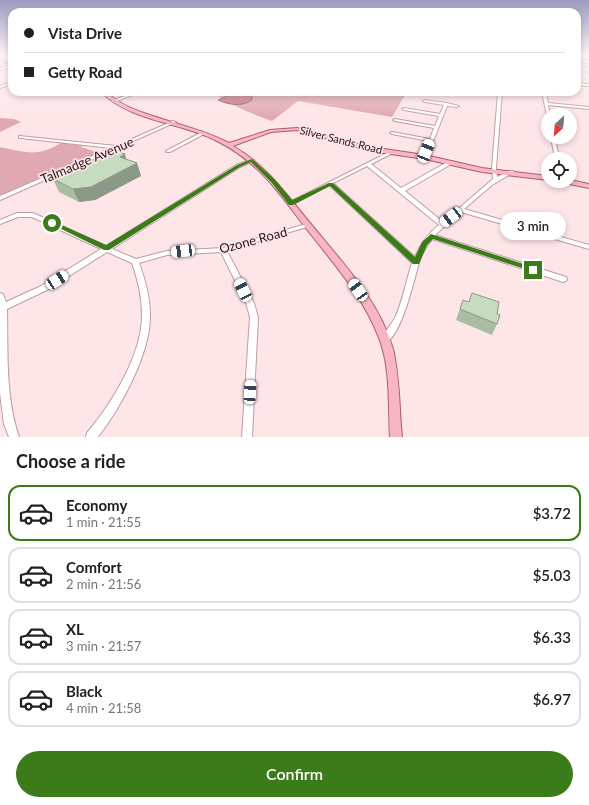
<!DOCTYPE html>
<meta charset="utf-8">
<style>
body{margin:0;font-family:Lato,sans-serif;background:#f6f6f6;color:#202124;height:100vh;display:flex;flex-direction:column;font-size:15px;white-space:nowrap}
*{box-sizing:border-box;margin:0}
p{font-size:13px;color:#757577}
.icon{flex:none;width:22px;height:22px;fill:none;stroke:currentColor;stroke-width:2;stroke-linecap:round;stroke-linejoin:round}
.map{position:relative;height:437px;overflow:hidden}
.panel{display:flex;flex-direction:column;background:#fff;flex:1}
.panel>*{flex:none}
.guide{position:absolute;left:8px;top:8px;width:573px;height:88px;border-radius:12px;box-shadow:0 2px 6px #0003;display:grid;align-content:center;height:88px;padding:0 16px;background:#fff}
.needle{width:26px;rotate:206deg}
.tools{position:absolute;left:541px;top:108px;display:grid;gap:8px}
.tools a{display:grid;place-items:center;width:36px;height:36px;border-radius:50%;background:#fff;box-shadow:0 2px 6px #0003;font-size:20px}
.end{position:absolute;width:18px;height:18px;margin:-9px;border:5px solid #3c7b19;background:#fff;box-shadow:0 0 0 2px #fff}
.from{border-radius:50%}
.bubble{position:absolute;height:28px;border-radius:14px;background:#fff;box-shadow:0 2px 6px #0003;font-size:13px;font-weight:600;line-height:28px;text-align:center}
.car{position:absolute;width:12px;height:24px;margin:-12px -6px;border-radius:5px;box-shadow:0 0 3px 1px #0007;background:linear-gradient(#fff 24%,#345 0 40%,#fff 0 76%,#345 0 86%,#fff 0)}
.guide b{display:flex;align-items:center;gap:14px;height:38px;font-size:15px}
.guide b+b{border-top:1px solid #e0e0e0}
.guide i{width:10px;height:10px;background:#202124}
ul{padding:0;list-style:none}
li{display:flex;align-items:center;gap:12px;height:56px;margin:0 8px 6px;padding:0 8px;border:2px solid #e0e0e0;border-radius:12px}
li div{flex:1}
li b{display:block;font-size:15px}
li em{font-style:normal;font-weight:600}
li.active{border-color:#3c7b19}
li>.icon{width:36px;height:36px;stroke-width:1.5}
h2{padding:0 16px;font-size:18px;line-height:48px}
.action{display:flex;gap:8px;margin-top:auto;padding:8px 16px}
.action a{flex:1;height:46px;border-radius:24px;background:#3c7b19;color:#fff;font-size:16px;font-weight:600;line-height:46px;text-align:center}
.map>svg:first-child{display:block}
.green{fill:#e0a8b0}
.water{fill:#ca7685;stroke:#985a65}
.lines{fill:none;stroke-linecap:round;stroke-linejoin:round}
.minor-casing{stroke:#c29ca1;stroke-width:2}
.major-casing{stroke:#ac5e6d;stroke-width:2}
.minor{fill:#fff;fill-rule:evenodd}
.major{fill:#f8b5c2;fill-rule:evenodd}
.wall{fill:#aabda4}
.shaded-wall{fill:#8b9a86}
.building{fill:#c6dcbf;stroke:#8b9a86}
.route{fill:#3c7b19}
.labels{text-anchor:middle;stroke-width:3.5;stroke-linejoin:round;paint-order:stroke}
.far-street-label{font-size:11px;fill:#251719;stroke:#fee5e8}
.street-label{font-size:13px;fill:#251719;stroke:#fee5e8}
</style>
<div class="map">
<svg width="589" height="437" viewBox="0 0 589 437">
<rect width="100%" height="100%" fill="#fee5e8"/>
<g class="green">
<path d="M223,92h184l-15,25 -94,-16 -26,20c-19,-7 -38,-14 -54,-25z"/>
<path d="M0,118l14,1 7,3 -21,10z"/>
<path d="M62,142l23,2 -4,3 19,6 -100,43v-49c25,5 39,11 62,-5z"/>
</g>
<path class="water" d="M236,92h16v8c-10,7 -23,5 -34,0z"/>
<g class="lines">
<defs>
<g id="minor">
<path d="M577,60l12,1v2l-10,-1 10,8v3l-12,-10z"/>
<path d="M12,65v2l-12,3v-2z"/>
<path d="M12,82v2l-12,4v-2z"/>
<path d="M577,83l12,1v2l-12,-1z"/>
<path d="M135,92h5l-25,10 -3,-1z"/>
<path d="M498,92h4l-6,76 1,9 12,-6h4l1,1 -22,13 -28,24 125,36v4l-128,-37 -26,23 131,42 1,2 -1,2 -3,1 -3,-1 -128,-42c-6,7 -10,15 -13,24 -4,13 -20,85 -37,79l-1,-3c4,-8 10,-14 14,-21 8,-18 11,-37 17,-55l-83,-78 -36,19h-4l-1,-1 103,-52 2,1v1l-22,11 30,24 48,-27h4v2l-48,28 38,31 50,-43 -1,-11zM367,166l72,59c-11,9 -19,19 -24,32l-82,-74z"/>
<path d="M542,92h4l2,11 41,4v2l-41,-4 2,10 -3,1z"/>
<path d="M424,100l22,3 13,3 -2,1 -10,-1 -20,51 -2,1 -2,-1 6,-16 -37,-7 -2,-1 2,-1 38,7 4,-11 -39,-7 -2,-1 2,-1 40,7 4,-10 -35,-6 -2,-1 2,-1 36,6 4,-9 -19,-3 -2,-1z"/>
<path d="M173,121l3,1 -176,78v-4l111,-48 -90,-10h-2v-2l97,10z"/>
<path d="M202,132l4,1 -36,19h-4v-1z"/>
<path d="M551,137h4l4,22h-4z"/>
<path d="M252,159l2,1v1l-14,6 -128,82 24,10 31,-8 56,-3 83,-24h4l1,1 -1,1 -83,25 27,52 4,14 -6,120h-10l8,-120 -4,-14 -25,-51 -54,3 -28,8c6,16 11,34 11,51 1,39 -29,93 -52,123h-12l1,-4c25,-30 55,-78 55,-118 0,-18 -4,-35 -10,-52l-25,-11 -60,38 -40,19c1,42 -2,87 12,128h-10l-5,-13 -4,-31v-100l3,1 3,8 35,-16 60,-37 -69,-32h-14l-18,7v-4l17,-7h16l73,33 130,-81z"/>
</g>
<g id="major">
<path d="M0,59l12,3v2l-12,-3z"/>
<path d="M101,92c7,0 10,5 16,8 5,4 11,7 16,9 32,13 66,18 96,34l41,-13 27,-2 73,19 55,8 57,13 66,8v4l-66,-8 -57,-13 -55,-8 -73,-21 -26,2 -38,14c33,19 53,48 77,77 31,38 69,77 83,126 7,29 6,59 9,88h-12c-2,-33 1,-68 -11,-99 -15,-40 -44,-73 -70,-106 -29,-37 -48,-69 -92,-91 -37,-19 -85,-19 -116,-49z"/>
<path d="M570,180l19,4v4l-25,-5 -3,-2z"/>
</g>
</defs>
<use href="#minor" class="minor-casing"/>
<use href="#major" class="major-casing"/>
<use href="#minor" class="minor"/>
<use href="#major" class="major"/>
</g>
<g class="wall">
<path d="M110,156l16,3 11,4 4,13 -46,24 -16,2 -20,-10 -6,-13z"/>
<path d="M472,293l25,21v10l-5,11 -36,-15 7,-20 6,2z"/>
</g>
<g class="shaded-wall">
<path d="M125,154l3,12 -8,-9z"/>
<path d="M137,163l4,13 -46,24 -16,2 -6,-13z"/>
</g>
<g class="building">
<path d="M119,152l6,2 -5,3 17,6 -46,24 -18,2 -20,-10 53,-25 4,2z"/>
<path d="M472,293l27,9 -2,12 3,1 -3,9 -37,-15 3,-9 6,2z"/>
</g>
<linearGradient id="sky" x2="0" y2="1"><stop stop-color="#9c9bc0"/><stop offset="0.47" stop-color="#fff3f5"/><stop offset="1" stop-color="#fff3f5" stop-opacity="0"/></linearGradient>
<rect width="589" height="118" fill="url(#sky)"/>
<path class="route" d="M252,159l24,22 16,19 37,-17h4l82,74 7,-15 9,-8 105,34 1,2 -4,2 -2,-1 -98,-32 -6,6 -8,19h-6l-83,-78 -37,19h-4l-17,-22 -21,-21 -11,5 -131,83h-5l-55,-27 6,-1 51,23 131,-80z"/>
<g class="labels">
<g class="far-street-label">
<text transform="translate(341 140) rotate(14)" y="4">Silver Sands Road</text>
</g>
<g class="street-label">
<text transform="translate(87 160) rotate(-23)" y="5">Talmadge Avenue</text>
<text transform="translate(253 240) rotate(-15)" y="5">Ozone Road</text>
</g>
</g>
</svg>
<div class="tools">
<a><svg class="needle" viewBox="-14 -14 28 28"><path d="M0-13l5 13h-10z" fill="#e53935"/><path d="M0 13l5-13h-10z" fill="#757577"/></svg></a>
<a><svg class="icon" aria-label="locate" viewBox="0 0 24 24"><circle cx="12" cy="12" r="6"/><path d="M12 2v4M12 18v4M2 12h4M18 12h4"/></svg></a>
</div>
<i class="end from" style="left:52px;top:223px"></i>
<i class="end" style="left:533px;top:270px"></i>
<div class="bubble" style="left:500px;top:212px;width:66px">3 min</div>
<i class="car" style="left:426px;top:151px;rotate:22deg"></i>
<i class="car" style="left:451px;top:217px;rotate:233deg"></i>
<i class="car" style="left:183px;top:251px;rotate:263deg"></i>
<i class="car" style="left:57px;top:280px;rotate:57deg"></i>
<i class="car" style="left:243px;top:290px;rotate:334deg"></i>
<i class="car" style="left:358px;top:290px;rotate:325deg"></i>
<i class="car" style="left:250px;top:392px;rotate:3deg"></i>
<div class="guide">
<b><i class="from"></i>Vista Drive</b>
<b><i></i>Getty Road</b>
</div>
</div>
<section class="panel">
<h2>Choose a ride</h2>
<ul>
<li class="active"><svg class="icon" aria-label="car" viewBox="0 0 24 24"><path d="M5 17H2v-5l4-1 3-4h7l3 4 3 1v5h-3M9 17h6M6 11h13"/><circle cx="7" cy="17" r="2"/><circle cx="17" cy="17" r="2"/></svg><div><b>Economy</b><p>1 min · 21:55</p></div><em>$3.72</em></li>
<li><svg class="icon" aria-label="car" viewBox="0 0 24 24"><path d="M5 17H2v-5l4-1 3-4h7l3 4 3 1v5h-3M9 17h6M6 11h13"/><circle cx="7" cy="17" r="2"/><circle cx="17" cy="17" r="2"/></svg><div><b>Comfort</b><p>2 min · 21:56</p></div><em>$5.03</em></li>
<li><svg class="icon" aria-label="car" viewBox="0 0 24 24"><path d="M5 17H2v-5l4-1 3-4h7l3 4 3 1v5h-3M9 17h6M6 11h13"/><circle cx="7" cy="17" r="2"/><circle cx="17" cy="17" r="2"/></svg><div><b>XL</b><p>3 min · 21:57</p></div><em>$6.33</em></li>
<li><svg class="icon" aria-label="car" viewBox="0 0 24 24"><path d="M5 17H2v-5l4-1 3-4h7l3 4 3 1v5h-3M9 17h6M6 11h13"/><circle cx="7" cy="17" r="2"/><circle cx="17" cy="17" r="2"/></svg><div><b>Black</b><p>4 min · 21:58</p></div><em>$6.97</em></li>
</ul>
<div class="action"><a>Confirm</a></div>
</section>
